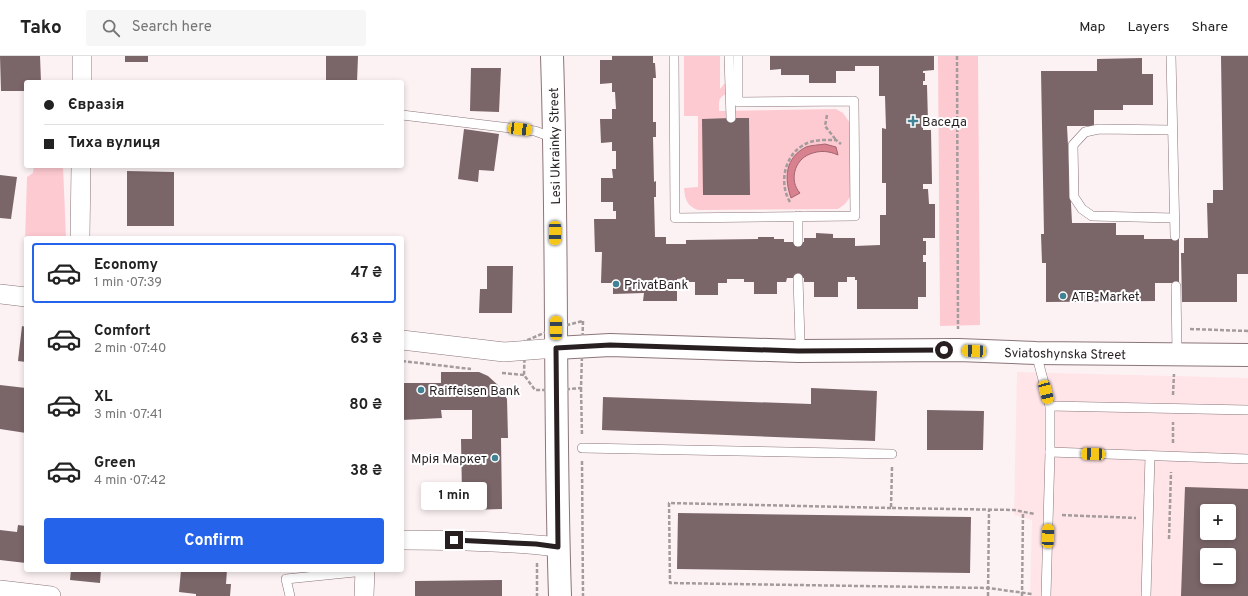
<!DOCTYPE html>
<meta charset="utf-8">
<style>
body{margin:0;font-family:Overpass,sans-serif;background:#f6f6f6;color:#222;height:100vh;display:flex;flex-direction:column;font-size:15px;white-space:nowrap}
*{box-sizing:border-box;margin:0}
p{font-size:13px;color:#767676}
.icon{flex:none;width:22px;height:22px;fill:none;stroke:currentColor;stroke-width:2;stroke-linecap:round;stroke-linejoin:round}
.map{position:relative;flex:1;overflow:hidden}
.side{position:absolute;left:24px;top:180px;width:380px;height:336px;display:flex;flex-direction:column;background:#fff;border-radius:4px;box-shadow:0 2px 6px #0003}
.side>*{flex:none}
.hud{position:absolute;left:24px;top:24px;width:380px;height:88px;border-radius:4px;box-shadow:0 2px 6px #0003;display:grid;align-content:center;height:88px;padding:0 20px;background:#fff}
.controls{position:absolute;left:1200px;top:448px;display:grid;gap:8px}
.controls a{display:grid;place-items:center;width:36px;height:36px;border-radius:4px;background:#fff;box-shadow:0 2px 6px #0003;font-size:20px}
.end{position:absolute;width:18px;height:18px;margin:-9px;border:5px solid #271f20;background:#fff;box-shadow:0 0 0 2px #fff}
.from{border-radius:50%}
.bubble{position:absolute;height:28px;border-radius:4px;background:#fff;box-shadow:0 2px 6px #0003;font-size:13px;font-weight:700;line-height:28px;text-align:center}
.car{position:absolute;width:12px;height:24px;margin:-12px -6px;border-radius:5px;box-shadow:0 0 3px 1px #0007;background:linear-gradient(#f5c518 24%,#345 0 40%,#f5c518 0 76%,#345 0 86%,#f5c518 0)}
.hud b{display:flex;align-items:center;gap:14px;height:38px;font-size:15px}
.hud b+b{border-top:1px solid #e0e0e0}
.hud i{width:10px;height:10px;background:#222}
ul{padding:7px 0 0;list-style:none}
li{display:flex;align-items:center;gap:12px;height:60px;margin:0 8px 6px;padding:0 12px;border:2px solid transparent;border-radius:4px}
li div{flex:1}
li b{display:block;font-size:15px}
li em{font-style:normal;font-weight:700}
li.current{border-color:#2563eb}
li>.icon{width:36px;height:36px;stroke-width:1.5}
.button{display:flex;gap:8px;margin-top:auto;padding:8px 20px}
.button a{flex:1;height:46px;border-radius:4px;background:#2563eb;color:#fff;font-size:16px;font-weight:700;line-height:46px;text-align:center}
header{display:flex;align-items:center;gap:24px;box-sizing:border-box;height:56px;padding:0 20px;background:#fff;border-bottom:1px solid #e0e0e0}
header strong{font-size:19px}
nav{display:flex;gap:22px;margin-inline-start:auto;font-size:14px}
.search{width:280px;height:36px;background:#f6f6f6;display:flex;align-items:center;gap:10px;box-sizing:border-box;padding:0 14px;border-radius:4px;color:#767676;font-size:15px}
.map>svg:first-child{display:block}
.built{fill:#ffe4e8;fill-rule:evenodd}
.green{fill:#fecad1}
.water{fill:#d88290;stroke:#a3646e}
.building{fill:#7a6568;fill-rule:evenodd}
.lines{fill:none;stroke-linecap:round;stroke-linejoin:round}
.service-casing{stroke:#8b7578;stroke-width:10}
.minor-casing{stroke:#8b7578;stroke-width:20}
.tertiary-casing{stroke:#8b7578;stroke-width:24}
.path{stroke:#a49b9c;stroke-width:2.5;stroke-dasharray:4 2;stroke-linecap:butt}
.service{stroke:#fff;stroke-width:9}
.minor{stroke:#fff;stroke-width:19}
.tertiary{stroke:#fff;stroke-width:22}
.route{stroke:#271f20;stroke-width:5}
.poi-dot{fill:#418295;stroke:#fff;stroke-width:1.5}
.labels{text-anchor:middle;stroke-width:4;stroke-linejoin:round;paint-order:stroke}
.poi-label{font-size:13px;fill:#271f20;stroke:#fff;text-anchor:start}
.street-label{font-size:13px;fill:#271f20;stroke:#fff}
</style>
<header>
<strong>Tako</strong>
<div class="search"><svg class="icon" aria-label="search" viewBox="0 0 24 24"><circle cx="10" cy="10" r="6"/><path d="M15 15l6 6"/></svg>Search here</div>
<nav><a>Map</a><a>Layers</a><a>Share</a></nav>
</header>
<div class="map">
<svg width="1248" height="540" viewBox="0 0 1248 540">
<rect width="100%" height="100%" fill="#fcf2f4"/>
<path class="built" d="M1017,316l231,6v218h-218l2,-76 -18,-5zM1207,455h22v22h-22zM1207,499h22v22h-22z"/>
<g class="green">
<path d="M684,0h36v33l4,-5h7l-1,9c-12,3 -11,7 -11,18l117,-2 7,4 7,10v74l-5,7 -7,5 -140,1c-11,-4 -13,-10 -14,-22l14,-1v-71h-14z"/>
<path d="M938,0h40l2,269 -40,1z"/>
<path d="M34,110h29l3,72h-40v36h-2l3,-97 6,-4z"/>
</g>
<path class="water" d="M825,88l11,3 2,8c-9,-4 -18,-5 -28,-1 -16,6 -21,27 -10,39l-9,5c-7,-20 -6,-40 15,-51 6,-2 13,-2 19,-3z"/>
<g class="building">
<path d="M0,0h40l1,26h-15v9h-25z"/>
<rect x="125" y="0" width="23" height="6"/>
<path d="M326,0h32l-1,26h-31z"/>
<path d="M612,0h41v7h2l1,15h-3v44h3v15h-3l1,45 2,-1v16h-2l1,40h11v7h20v-4l72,-1v-2h16v2h10v3h20v-4h12v-5l17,1v4h22v8l25,-1v-30h6v-32h-4v-55l4,1 -1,-33h-6v-30h-24v5h-19v12h-27v-8h-28v-6l-11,1v-14h164v14l-11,1v2h2v8h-2v4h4l1,37h-5v8h8l1,54h-9v5h5l1,15h6v34h-12v3h3v14h-3v7h3v35h-8v12h-61v-29h-2v-3h-8v5h-9v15h-24v-15h-10v-4h-17l-1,4h-9v12h-23v-12h-10v-3h-17v4h-9v12h-23v-13h-9l-1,-4 -8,1v22h-34l1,-8 -31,1v-11h-12l1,-31h-7l-1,-33h22v-8h-3v-9h-12v-24h12l-1,-9h4v-18h-4v-9l-11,1 -1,-24h12v-10h4l-1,-17h-3v-9l-12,1v-24h12z"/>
<path d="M1221,0h27v218h-11v28h-55l-1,-49h3v-15h24l-1,-35h6v-13h10z"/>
<path d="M1142,2v16h11v31h-30v5h-29v16h-27l5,97h44v12h28v4h35v44h-24v18l-109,1v-39h-4l-1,-29h3l-3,-163h56v-12z"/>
<path d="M471,12h30l-2,44 -29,-1z"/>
<path d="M731,62h18l1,77h-47l-1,-76z"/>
<path d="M464,73l35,5 -5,37 -15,-1 -1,12 -20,-3z"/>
<path d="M127,115l47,1v54h-47z"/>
<path d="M0,119l17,2 -6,42 -11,-1z"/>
<path d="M487,210h26l-1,47h-33l1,-24h7z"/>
<path d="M22,270l4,1v35l-8,-1z"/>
<path d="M441,316h38l9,4 12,11 7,12 1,39h-7l1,71 -32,1 -1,-15h-7l-1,-56h11v-29h-31l1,8 -40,2v-37h39z"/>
<path d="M0,329l26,3v45l-26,-4z"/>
<path d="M811,332l66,3 -2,50 -273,-11 1,-33 208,7z"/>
<path d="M927,354l57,1 -1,39h-56z"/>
<path d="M1185,431l63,2v107h-67zM1207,455h22v22h-22zM1207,499h22v22h-22z"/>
<path d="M678,457l293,4 -1,56 -293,-4z"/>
<path d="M18,469l8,1v37l-26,-3v-30l17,2z"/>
<path d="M71,514h30l-1,13 -30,-3z"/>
<path d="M181,514h46l-1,14h5l-1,12h-34v-2l-17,-2z"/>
<path d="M502,524v16h-87v-15z"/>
</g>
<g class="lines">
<defs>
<g id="service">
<path d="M674,0l1,162 180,-2 -1,-115 -116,1v-46"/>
<path d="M729,0l2,62"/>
<path d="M1171,0l4,180"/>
<path d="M402,59l133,16 19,7"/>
<path d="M1172,74l-73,-1 -14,3 -12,13 1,52 8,12 10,7 82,2"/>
<path d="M798,186v-26"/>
<path d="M1176,230l1,68"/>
<path d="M798,294l2,-9 -2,-63"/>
<path d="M1036,297l14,53v46l-4,144"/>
<path d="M1050,350l198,4"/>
<path d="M582,392l310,6"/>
<path d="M1050,396l198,7"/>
<path d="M290,540l-4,-17 79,-8"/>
<path d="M1146,540l4,-140"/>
</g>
<g id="minor">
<path d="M82,26v-26"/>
<path d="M80,182l1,-72"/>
<path d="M0,238l26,3"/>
<path d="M402,284l102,12 52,-4"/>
<path d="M402,484c52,0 104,1 156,7"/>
<path d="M0,534l51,6"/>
<path d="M364,540l1,-26"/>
</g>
<g id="tertiary">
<path d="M552,0c6,180 2,360 8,540"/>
<path d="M556,292l54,-3 188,6 160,-1 78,3 212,2"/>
</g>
</defs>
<use href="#service" class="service-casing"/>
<use href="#minor" class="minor-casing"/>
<use href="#tertiary" class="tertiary-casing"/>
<g class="path">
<path d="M957,0l1,273"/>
<path d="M827,59l-2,11 11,14"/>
<path d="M790,146c-11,-18 -6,-45 12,-56 10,-7 23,-6 34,-6l5,4"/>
<path d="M583,265l-2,67 -24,2h-22l-11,-15 1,-34 31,-13z"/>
<path d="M1190,273l58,2"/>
<path d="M402,305l69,8"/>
<path d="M502,317l22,2"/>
<path d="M581,332l1,48"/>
<path d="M1173,339l1,-21"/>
<path d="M1173,387v-21"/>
<path d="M582,405l1,135"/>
<path d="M892,411l-1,41 123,2 21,4"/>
<path d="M891,452l-222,-5 1,80 318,5 44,6"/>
<path d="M1062,459l74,3"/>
<path d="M1169,483l2,-67"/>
<path d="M537,507v33"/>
<path d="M988,540l1,-86"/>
<path d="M1022,540l1,-84"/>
</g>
<use href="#service" class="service"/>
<use href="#minor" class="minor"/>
<use href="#tertiary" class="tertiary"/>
</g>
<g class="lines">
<path class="route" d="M454,484l82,4 22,3 -2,-199 54,-3 188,6 146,-1"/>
</g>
<g class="poi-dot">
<path d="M911 59h4v4h4v4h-4v4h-4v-4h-4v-4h4z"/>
<circle cx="616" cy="228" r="4"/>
<circle cx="1063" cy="240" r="4"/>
<circle cx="421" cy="334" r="4"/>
<circle cx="495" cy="402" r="4"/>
</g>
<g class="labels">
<g class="poi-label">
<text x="922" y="70">Васеда</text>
<text x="624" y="233">PrivatBank</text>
<text x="1071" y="245">ATB-Market</text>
<text x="429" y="339">Raiffeisen Bank</text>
<text x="487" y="407" text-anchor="end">Мрія Маркет</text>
</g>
<g class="street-label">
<text transform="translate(554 90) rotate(-91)" y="5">Lesi Ukrainky Street</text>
<text transform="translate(1065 297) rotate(1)" y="5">Sviatoshynska Street</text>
</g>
</g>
</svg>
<div class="controls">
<a>+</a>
<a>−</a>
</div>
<i class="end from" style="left:944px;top:294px"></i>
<i class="end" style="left:454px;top:484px"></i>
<div class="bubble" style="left:421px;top:426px;width:66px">1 min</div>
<i class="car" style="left:520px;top:73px;rotate:97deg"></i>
<i class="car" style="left:555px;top:177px;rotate:180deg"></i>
<i class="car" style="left:556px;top:272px;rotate:0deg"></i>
<i class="car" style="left:974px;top:295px;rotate:272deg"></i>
<i class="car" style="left:1046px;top:336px;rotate:165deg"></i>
<i class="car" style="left:1093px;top:398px;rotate:272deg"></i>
<i class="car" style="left:1048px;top:480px;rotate:2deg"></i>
<div class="hud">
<b><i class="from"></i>Євразія</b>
<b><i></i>Тиха вулиця</b>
</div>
<section class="side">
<ul>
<li class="current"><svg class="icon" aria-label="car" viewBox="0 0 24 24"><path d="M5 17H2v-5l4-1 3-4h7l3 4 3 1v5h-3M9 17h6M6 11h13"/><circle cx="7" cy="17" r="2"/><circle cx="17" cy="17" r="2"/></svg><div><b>Economy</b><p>1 min · 07:39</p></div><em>47 ₴</em></li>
<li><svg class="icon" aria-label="car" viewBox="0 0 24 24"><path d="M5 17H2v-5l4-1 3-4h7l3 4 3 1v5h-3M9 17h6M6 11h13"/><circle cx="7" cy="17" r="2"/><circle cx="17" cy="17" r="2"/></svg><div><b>Comfort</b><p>2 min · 07:40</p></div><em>63 ₴</em></li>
<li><svg class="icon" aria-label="car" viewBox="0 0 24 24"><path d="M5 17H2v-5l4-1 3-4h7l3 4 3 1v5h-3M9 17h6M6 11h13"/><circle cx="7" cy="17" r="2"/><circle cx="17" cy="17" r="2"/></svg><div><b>XL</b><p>3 min · 07:41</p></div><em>80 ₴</em></li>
<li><svg class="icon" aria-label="car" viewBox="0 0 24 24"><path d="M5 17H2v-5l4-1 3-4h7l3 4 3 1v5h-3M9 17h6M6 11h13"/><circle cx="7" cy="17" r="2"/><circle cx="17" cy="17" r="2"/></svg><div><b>Green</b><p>4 min · 07:42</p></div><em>38 ₴</em></li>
</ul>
<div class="button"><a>Confirm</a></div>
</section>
</div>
